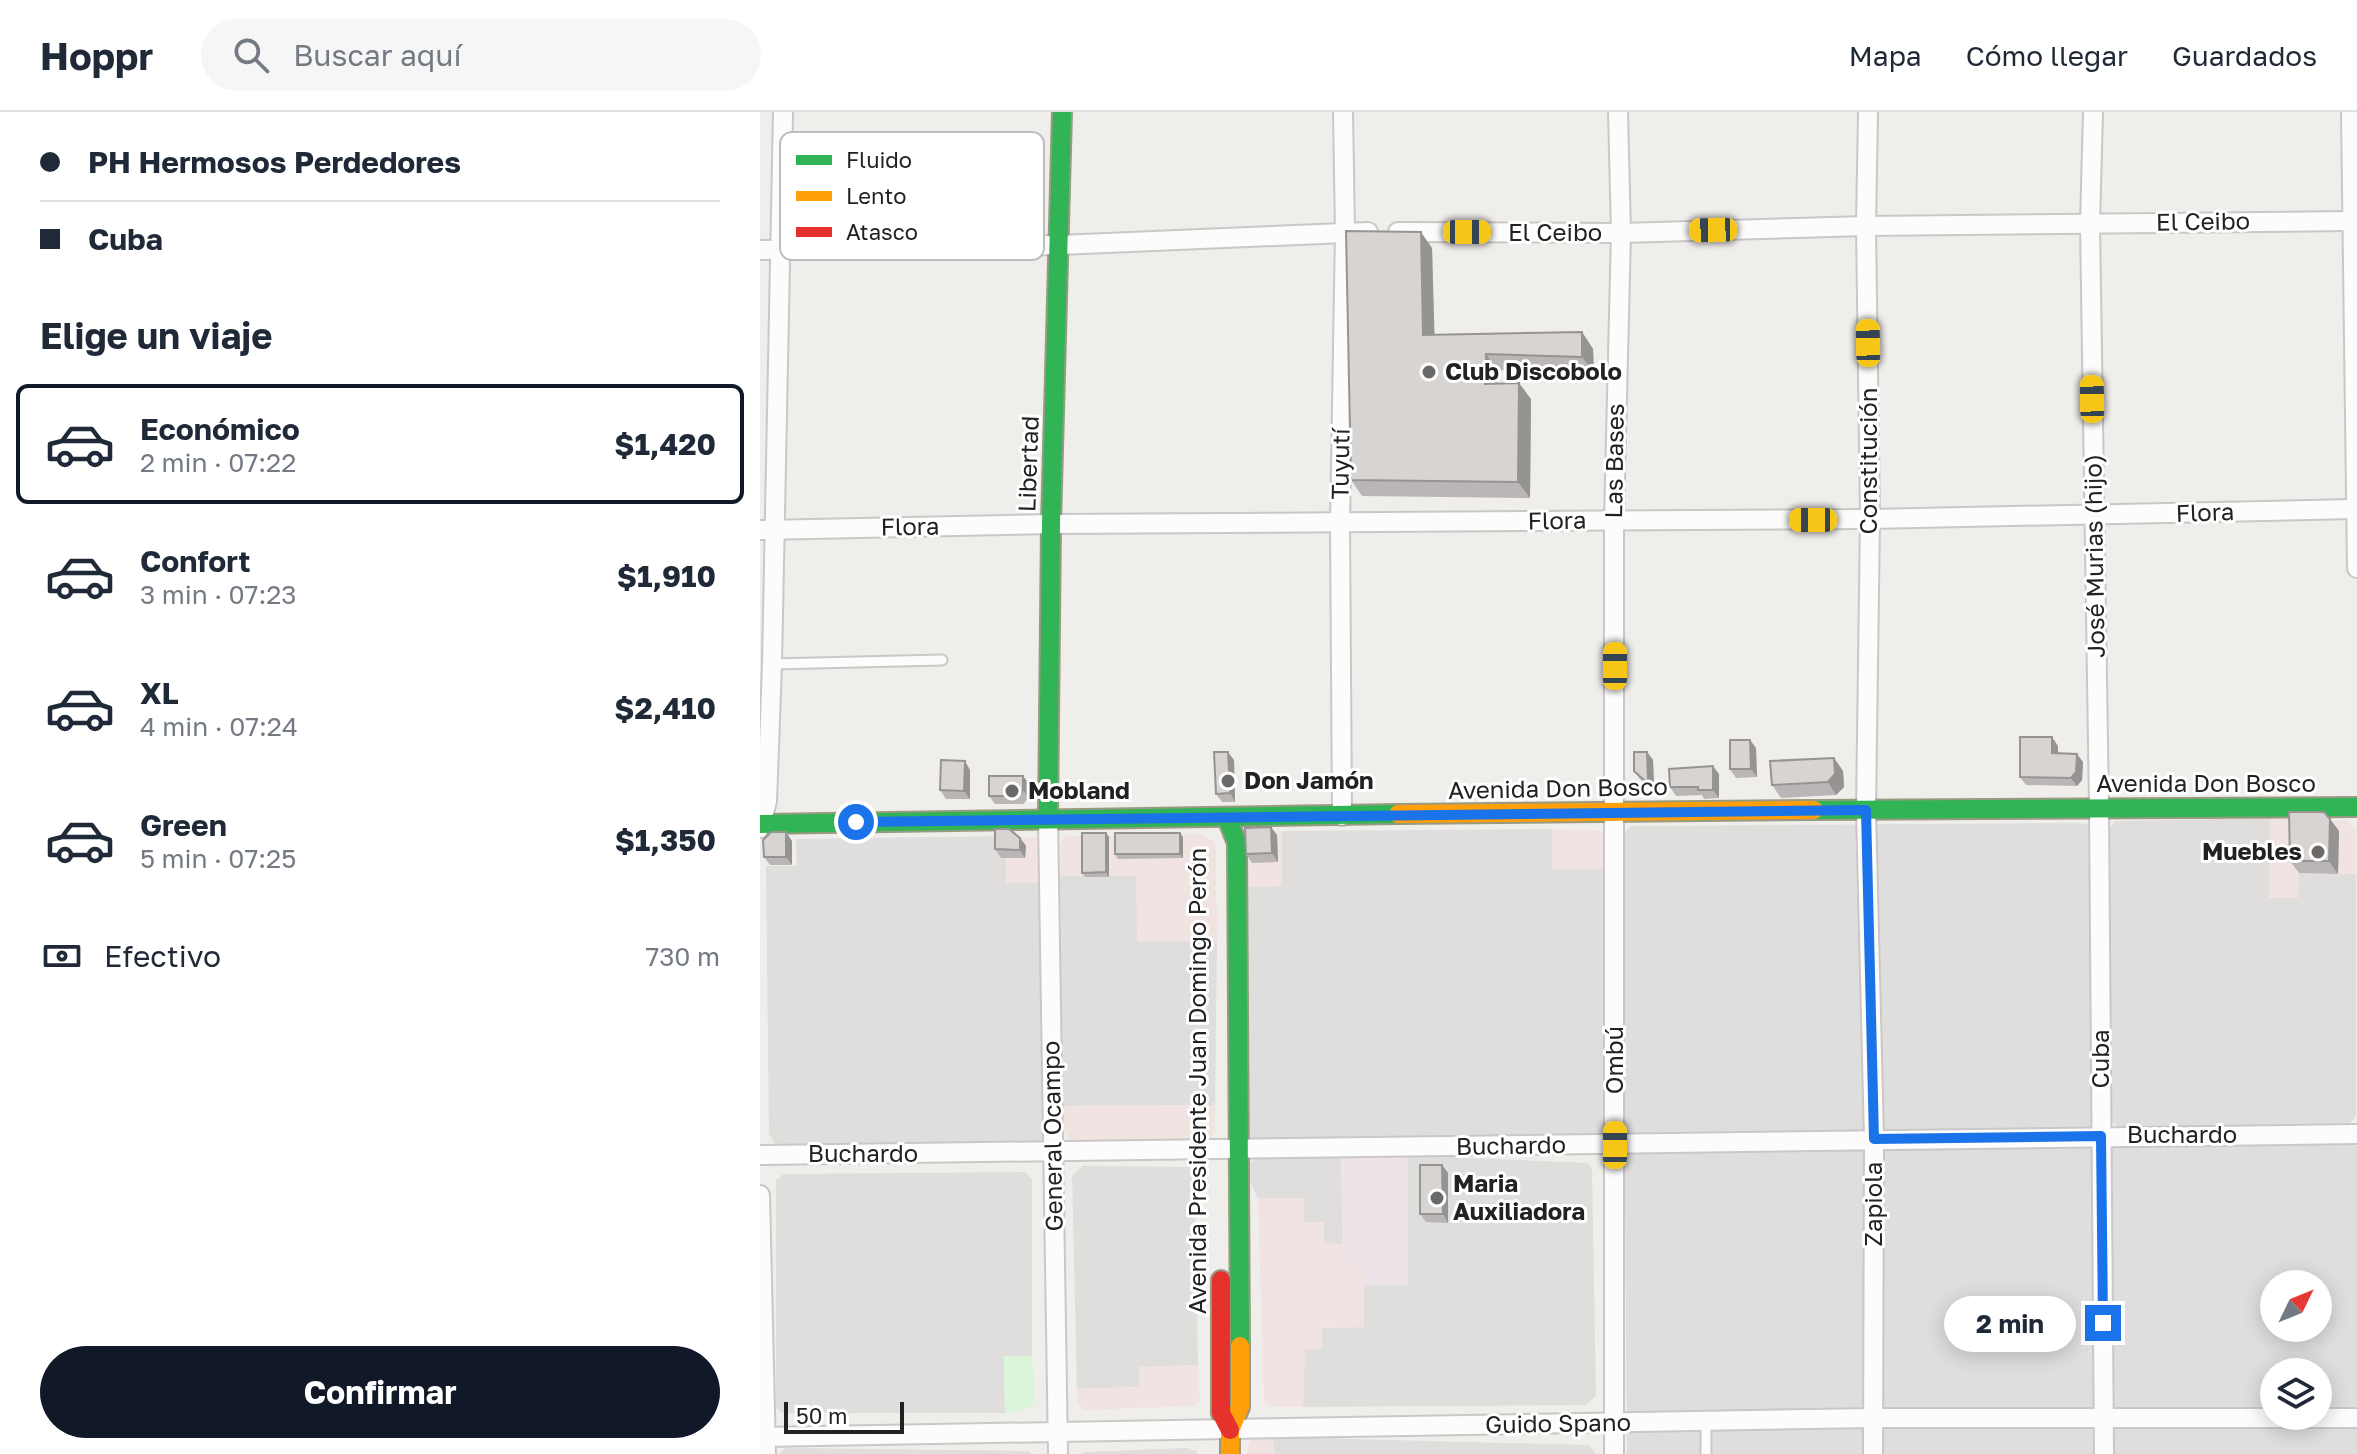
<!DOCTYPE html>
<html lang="es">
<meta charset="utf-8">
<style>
body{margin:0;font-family:"Golos Text",sans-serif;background:#f6f6f7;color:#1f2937;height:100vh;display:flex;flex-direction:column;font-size:30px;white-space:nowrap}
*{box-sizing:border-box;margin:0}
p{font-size:26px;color:#747a83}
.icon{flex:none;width:44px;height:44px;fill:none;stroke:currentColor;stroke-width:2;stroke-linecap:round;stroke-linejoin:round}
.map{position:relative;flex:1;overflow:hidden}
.side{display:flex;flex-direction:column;background:#fff;width:760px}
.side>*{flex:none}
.guide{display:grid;align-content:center;height:176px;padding:0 40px;background:#fff}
.needle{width:52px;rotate:47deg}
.controls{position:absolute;left:1500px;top:1158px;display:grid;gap:16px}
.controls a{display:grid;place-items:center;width:72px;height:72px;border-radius:50%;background:#fff;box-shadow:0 4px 20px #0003;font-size:40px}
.scale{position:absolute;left:24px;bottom:20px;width:120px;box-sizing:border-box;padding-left:8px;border:4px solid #222;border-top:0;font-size:22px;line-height:28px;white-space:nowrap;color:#222;-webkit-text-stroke:6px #fff;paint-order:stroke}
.end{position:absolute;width:36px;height:36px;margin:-18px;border:10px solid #1a73e8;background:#fff;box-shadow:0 0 0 4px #fff}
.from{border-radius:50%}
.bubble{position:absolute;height:56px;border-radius:28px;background:#fff;box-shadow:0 4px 20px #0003;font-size:26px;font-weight:700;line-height:56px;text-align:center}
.car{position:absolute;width:24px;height:48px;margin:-24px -12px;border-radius:10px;box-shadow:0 0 6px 2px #0007;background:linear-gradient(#f5c518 24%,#345 0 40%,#f5c518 0 76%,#345 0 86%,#f5c518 0)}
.guide b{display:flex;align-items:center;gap:28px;height:76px;font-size:30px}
.guide b+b{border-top:2px solid #e0e1e3}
.guide i{width:20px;height:20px;background:#1f2937}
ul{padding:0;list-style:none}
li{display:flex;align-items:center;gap:24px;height:120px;margin:0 16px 12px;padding:0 24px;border:4px solid transparent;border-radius:12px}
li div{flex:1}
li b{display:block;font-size:30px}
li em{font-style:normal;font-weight:700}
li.on{border-color:#111827}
li>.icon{width:72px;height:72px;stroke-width:1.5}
h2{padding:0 40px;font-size:36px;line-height:96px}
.pay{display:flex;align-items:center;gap:20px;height:88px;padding:0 40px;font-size:30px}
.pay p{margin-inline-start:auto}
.primary-button{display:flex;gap:16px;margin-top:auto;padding:16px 40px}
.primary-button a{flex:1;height:92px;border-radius:48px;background:#111827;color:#fff;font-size:32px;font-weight:700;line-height:92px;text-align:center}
header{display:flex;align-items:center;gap:48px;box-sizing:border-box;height:112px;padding:0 40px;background:#fff;border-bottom:2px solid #e0e1e3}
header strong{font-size:38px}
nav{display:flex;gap:44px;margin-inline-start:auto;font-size:28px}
.search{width:560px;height:72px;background:#f6f6f7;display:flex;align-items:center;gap:20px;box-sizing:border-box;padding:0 28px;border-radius:44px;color:#747a83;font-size:30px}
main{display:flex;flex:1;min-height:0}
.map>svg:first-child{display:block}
.residential{fill:#dfdedc;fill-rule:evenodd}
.commercial{fill:#f1e3e1}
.industrial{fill:#ede4e9}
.religious{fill:#dededc}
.park{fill:#daf5da}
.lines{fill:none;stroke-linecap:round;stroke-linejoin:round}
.lane-casing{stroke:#c9c8c7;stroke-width:13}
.street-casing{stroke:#c9c8c7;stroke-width:22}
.fast-casing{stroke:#999a82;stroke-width:22}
.slow-casing{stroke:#999a82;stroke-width:22}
.jam-casing{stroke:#999a82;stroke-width:22}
.lane{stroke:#fdfcfc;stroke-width:9}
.street{stroke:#fdfcfc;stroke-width:18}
.fast{stroke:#30b455;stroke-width:18}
.slow{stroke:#ff9f0a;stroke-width:18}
.jam{stroke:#e5322d;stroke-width:18}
.wall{fill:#b9b6b5}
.shaded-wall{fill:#969493}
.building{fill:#d7d4d2;stroke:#969493;stroke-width:2}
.route{stroke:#1a73e8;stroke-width:10}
.poi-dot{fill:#6a6968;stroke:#fff;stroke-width:3}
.labels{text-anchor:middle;stroke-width:6;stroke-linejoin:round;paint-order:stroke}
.street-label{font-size:24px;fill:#222;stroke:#fff}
.poi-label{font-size:24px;font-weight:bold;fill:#222;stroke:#fff;text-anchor:start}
.key{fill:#fff;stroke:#bdbdbd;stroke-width:2}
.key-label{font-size:22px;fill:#222}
</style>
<header>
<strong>Hoppr</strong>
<div class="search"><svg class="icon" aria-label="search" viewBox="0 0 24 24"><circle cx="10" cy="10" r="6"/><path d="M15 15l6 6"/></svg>Buscar aquí</div>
<nav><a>Mapa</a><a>Cómo llegar</a><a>Guardados</a></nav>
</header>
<main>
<section class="side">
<div class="guide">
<b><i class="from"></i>PH Hermosos Perdedores</b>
<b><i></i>Cuba</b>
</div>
<h2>Elige un viaje</h2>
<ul>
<li class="on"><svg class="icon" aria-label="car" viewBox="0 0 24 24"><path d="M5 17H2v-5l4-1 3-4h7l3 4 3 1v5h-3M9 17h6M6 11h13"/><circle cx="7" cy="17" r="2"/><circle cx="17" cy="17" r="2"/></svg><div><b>Económico</b><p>2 min · 07:22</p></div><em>$1,420</em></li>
<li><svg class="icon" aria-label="car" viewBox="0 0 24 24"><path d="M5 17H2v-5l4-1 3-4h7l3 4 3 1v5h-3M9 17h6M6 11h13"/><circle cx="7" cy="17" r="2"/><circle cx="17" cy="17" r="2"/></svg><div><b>Confort</b><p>3 min · 07:23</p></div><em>$1,910</em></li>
<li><svg class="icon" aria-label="car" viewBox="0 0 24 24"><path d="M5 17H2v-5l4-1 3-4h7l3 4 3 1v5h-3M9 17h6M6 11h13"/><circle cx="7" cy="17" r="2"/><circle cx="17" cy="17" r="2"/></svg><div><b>XL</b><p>4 min · 07:24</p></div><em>$2,410</em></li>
<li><svg class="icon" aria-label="car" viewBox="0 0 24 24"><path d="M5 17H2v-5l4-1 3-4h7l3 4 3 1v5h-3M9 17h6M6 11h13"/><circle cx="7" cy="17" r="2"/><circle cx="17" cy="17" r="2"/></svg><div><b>Green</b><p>5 min · 07:25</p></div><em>$1,350</em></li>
</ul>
<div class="pay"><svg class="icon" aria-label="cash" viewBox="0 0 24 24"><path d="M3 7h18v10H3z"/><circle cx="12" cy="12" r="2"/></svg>Efectivo<p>730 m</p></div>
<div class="primary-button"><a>Confirmar</a></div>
</section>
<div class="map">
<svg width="1597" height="1342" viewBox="0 0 1597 1342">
<rect width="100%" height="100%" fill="#f0eeeb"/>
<g class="residential">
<path d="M1510,706l29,55 57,1v241l-8,11 -228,3 -11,-10 1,-292 6,-6z"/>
<path d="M1319,711l8,1 4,5 6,314 254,-3 6,7v307h-730l-5,-615 2,-6 8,-7zM1514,1172h44v44h-44zM1514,1260h44v44h-44z"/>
<path d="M792,717l1,40h54v256l-3,6 -4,5 -347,3 -5,-5 -5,-247 39,-1v-55z"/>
<path d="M246,724l40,47 1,248 -3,6 -6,6 -257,4 -5,-2 -7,-11 -3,-268h31l-1,-27z"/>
<path d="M300,764h77v65h80l-2,164 -153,1z"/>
<path d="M581,1043l2,89h-19l-20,-22 -1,-24h-45l-13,-26 2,-8 13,-8z"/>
<path d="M648,1043l180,8 4,6 4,227 -10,9 -283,2 1,-58 18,-21 42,-1v-42h44z"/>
<path d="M323,1054l107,1 5,8 3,190 -59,2v20l-62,2 -5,-213z"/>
<path d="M265,1060l7,7v177h-28l1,57h-223l-6,-5v-228l8,-6z"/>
<path d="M513,1325l316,8 7,9h-322z"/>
<path d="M26,1336l243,3 2,3h-252z"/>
<path d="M427,1336l10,3v3h-117l5,-2z"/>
</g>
<g class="commercial">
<path d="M1510,706l78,3 8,9v44l-57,-1 -1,25h-29z"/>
<path d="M792,717l50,2 4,4 1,34h-55z"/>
<path d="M490,719h32v55l-39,1z"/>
<path d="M442,722l11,7 3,9 1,91h-80l-1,-65h-76v-30l3,-7 5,-3z"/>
<path d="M246,724l34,2 6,45h-40z"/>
<path d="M455,993v24l-2,6 -11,6 -131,2 -8,-13 -1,-24z"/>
<path d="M498,1086h46v24h20v21l19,1 1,21 20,-1v63l-42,1v21h-17l-2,58h-34l-5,-5z"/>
<path d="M438,1253l2,34 -5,7 -111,4 -7,-6v-15l62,-2v-20z"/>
<path d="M513,1325l1,17h-28l4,-13 7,-3z"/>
</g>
<path class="industrial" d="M581,1043h67v130h-44l-1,-20h-20z"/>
<path class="religious" d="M688,1052l1,121h-41v-120z"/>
<path class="park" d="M244,1244h28l3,45 -5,7 -25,5z"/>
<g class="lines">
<defs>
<g id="lane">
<path d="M12,552l170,-4"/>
<path d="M946,1342v-33"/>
</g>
<g id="street">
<path d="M1108,0l-2,114 4,293 -4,291 8,329 -1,315"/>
<path d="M1333,0l-3,112 9,584 5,646"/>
<path d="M1591,0l6,456"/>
<path d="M638,120l223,1 245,-7 485,-5"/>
<path d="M0,138l299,-5 309,-13"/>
<path d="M0,418l291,-6 819,-5 485,-10"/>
<path d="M582,704l-2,-292 5,-292 -2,-120"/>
<path d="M288,706l10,636"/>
<path d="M0,716l7,-27 5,-137 11,-552"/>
<path d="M0,1043l1597,-21"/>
<path d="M0,1083l6,259"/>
<path d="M0,1325l1113,-19h484"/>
<path d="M854,1342v-934l7,-287 -3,-121"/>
</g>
<g id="fast">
<path d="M1054,698l543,-3"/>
<path d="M288,706l3,-294 11,-412"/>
<path d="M467,706l10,25 3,503"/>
<path d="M0,712l638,-10"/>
</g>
<g id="slow">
<path d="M638,702l416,-4"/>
<path d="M470,1342v-24l10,-23v-61"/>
</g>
<path id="jam" d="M461,1168v133l9,17"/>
</defs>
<use href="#lane" class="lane-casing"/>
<use href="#street" class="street-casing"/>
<use href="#fast" class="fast-casing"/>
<use href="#slow" class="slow-casing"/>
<use href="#jam" class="jam-casing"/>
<use href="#lane" class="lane"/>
<use href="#street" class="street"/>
<use href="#fast" class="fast"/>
<use href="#slow" class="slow"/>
<use href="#jam" class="jam"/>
</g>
<g class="wall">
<path d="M672,136l2,87 148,-3 11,17 1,24 -97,-3v13l34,16 -1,99 -168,-2 -11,-16z"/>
<path d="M1298,634v7l25,9 -1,18 -5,6 -51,-1 -6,-8z"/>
<path d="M996,636l1,29 -21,1 -6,-9z"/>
<path d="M887,640l6,8 1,28h-4l-10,-9 -6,-8z"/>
<path d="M1074,646l9,13 1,16 -8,8 -55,3 -9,-13z"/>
<path d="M474,648l1,42h-13l-6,-8z"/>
<path d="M210,658v29h-24l-6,-9z"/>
<path d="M959,662v24l-15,1 -2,-4 -26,1 -6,-9z"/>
<path d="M263,664l6,8v14l-6,6h-28l-6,-8z"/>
<path d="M1570,707l9,12 -1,43 -39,-1 -9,-12z"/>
<path d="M346,721l3,4v40h-24l-3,-4z"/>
<path d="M517,723l1,27 -26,1 -6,-9z"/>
<path d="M423,725v21l-65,1 -3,-5z"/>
<path d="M260,726l6,8 -1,12h-24l-6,-9z"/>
<path d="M32,729v24h-22l-6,-8z"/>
<path d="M682,1053l6,8v50l-22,-1 -6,-8z"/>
</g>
<g class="shaded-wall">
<path d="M661,120l11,16 3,103 -12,-16z"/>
<path d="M822,220l11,17 1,24 -12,-16z"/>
<path d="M726,242l11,16v30l-12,-16z"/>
<path d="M759,271l12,16 -1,99 -12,-16z"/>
<path d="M1292,625l6,9v15l-6,-8z"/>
<path d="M990,628l6,8 1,29 -6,-8z"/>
<path d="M468,640l6,8 1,42 -5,-9z"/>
<path d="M887,640l6,8 1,28 -6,-8z"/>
<path d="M1317,642l6,8 -1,18 -5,6 -6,-8z"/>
<path d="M1074,646l9,13 1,16 -8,8 -8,-13z"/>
<path d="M205,649l5,9v29l-6,-8z"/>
<path d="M953,654l6,8v24l-6,-8z"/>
<path d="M263,664l6,8v14l-6,-8z"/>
<path d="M1570,707l9,12 -1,43 -9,-13z"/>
<path d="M511,715l6,8 1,27 -6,-9z"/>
<path d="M26,720l6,9v24l-6,-8z"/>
<path d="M346,721l3,4v40l-3,-5z"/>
<path d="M420,721l3,4v21l-3,-4z"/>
<path d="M260,726l6,8 -1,12 -5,-8z"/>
<path d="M682,1053l6,8v50l-5,-9z"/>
</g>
<g class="building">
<path d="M586,119l75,1 2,103 159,-3v25l-96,-3 -1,30 34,-1 -1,99 -167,-2z"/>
<path d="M1260,625h32v16l25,1 -1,18 -5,6 -51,-1z"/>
<path d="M970,628h20l1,29h-21z"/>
<path d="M454,640h14l2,41 -14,1z"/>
<path d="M874,640h13l1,28h-4l-10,-9z"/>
<path d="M1074,646l1,16 -7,8 -56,3 -2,-24z"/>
<path d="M181,648l24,1 -1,30 -24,-1z"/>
<path d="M953,654v24h-15v-3h-28l-1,-18z"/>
<path d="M229,664h34v14l-6,6h-28z"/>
<path d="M1529,700h35l6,7 -1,42h-39z"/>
<path d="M511,715l1,26 -26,1 -1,-26z"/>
<path d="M235,717h14l11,9v12l-25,-1z"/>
<path d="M11,720h15v25h-22l-1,-17z"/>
<path d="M322,721h24v39l-24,1z"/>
<rect x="355" y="721" width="65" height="21"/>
<path d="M660,1053h22l1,49h-23z"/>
</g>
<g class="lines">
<path class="route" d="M96,710l1010,-12 8,329 227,-3 2,187"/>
</g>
<g class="poi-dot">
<circle cx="669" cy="260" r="8"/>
<circle cx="468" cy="669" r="8"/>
<circle cx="252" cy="679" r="8"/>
<circle cx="1558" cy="740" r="8"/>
<circle cx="677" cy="1086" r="8"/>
</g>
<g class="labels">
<g class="street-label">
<text transform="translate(1443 110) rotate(-1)" y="8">El Ceibo</text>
<text x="795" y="129">El Ceibo</text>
<text transform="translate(855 349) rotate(-89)" y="8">Las Bases</text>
<text transform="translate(1109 349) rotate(-90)" y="8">Constitución</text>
<text transform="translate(269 352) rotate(-88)" y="8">Libertad</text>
<text transform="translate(581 352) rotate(-89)" y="8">Tuyutí</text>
<text transform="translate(1445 401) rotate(-2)" y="8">Flora</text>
<text transform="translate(797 409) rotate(-1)" y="8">Flora</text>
<text transform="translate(150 415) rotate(-1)" y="8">Flora</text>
<text transform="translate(1335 444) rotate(-91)" y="8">José Murias (hijo)</text>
<text x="1446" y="680">Avenida Don Bosco</text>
<text transform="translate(798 677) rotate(-1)" y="8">Avenida Don Bosco</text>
<text transform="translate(1341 947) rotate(-90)" y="8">Cuba</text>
<text transform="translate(855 948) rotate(-90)" y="8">Ombú</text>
<text transform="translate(438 969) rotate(-90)" y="8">Avenida Presidente Juan Domingo Perón</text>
<text x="1422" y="1031">Buchardo</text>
<text transform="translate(293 1024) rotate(-91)" y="8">General Ocampo</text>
<text transform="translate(751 1034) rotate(-1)" y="8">Buchardo</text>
<text x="103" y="1050">Buchardo</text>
<text transform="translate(1114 1092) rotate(-90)" y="8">Zapiola</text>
<text transform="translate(798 1312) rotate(-1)" y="8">Guido Spano</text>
</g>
<g class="poi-label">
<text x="685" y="268">Club Discobolo</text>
<text x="484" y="677">Don Jamón</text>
<text x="268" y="687">Mobland</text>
<text x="1542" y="748" text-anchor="end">Muebles</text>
<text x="693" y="1080">Maria<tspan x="693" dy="28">Auxiliadora</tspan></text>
</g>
</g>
<rect x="20" y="20" width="264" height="128" rx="12" class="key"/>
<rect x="36" y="43" width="36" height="10" fill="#30b455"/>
<rect x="36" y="79" width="36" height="10" fill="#ff9f0a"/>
<rect x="36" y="115" width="36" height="10" fill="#e5322d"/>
<g class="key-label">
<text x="86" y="56">Fluido</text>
<text x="86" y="92">Lento</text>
<text x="86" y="128">Atasco</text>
</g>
</svg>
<div class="controls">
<a><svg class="needle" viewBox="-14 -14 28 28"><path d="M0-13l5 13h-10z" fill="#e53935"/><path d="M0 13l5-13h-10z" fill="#747a83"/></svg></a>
<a><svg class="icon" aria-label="layers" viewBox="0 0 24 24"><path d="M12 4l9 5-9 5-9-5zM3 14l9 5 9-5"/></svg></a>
</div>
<div class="scale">50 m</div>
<i class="end from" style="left:96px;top:710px"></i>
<i class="end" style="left:1343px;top:1211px"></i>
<div class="bubble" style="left:1184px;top:1184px;width:132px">2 min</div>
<i class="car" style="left:953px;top:118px;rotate:269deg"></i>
<i class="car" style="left:707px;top:120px;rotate:90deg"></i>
<i class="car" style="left:1108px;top:231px;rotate:359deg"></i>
<i class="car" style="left:1332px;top:287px;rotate:359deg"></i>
<i class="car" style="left:1053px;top:408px;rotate:270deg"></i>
<i class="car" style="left:855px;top:554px;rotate:0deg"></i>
<i class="car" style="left:855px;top:1033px;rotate:0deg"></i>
</div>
</main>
